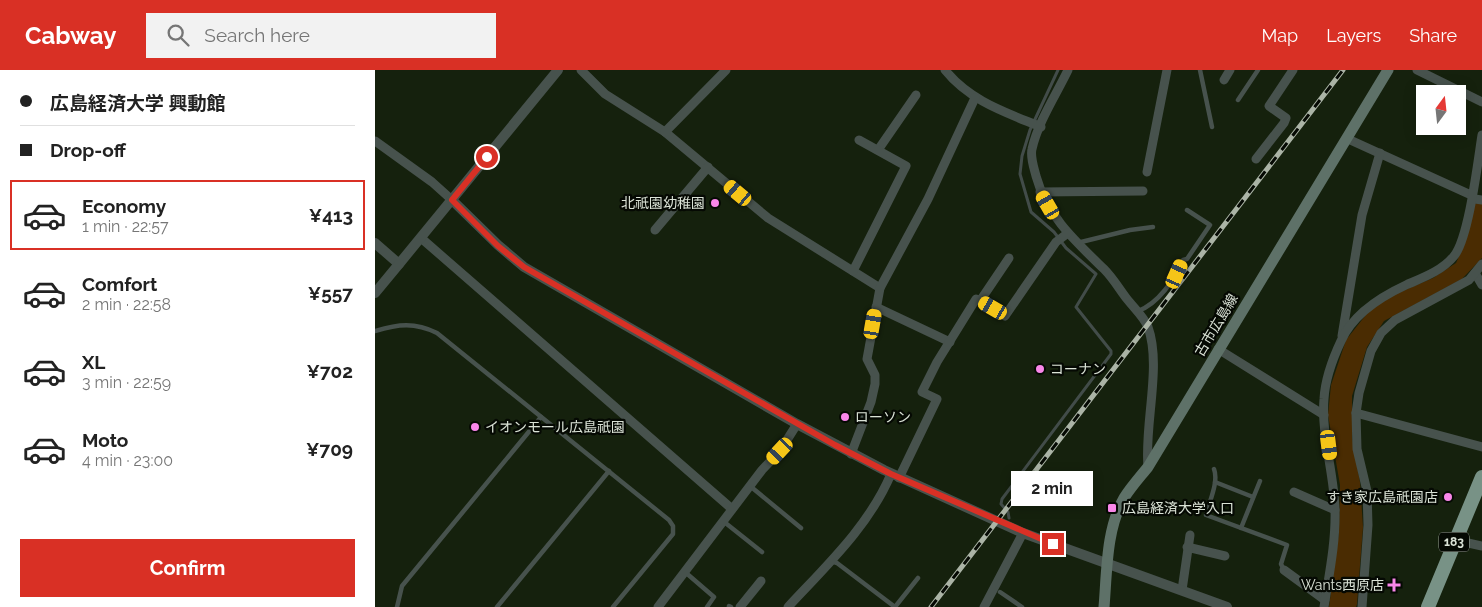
<!DOCTYPE html>
<meta charset="utf-8">
<style>
body{margin:0;font-family:Raleway,"Noto Sans JP",sans-serif;background:#f2f2f2;color:#222;height:100vh;display:flex;flex-direction:column;font-size:19px;white-space:nowrap}
*{box-sizing:border-box;margin:0}
p{font-size:16px;color:#767676}
.icon{flex:none;width:28px;height:28px;fill:none;stroke:currentColor;stroke-width:2;stroke-linecap:round;stroke-linejoin:round}
.map{position:relative;flex:1;overflow:hidden}
.details{display:flex;flex-direction:column;background:#fff;width:375px}
.details>*{flex:none}
.guide{display:grid;align-content:center;height:110px;padding:0 20px;background:#fff}
.needle{width:32px;rotate:15deg}
.buttons{position:absolute;left:1041px;top:15px;display:grid;gap:10px}
.buttons a{display:grid;place-items:center;width:50px;height:50px;border-radius:0px;background:#fff;box-shadow:0 2px 12px #0003;font-size:25px}
.end{position:absolute;width:22px;height:22px;margin:-11px;border:6px solid #d93025;background:#fff;box-shadow:0 0 0 2px #fff}
.from{border-radius:50%}
.bubble{position:absolute;height:35px;border-radius:0px;background:#fff;box-shadow:0 2px 12px #0003;font-size:16px;font-weight:700;line-height:35px;text-align:center}
.car{position:absolute;width:15px;height:30px;margin:-15px -8px;border-radius:6px;box-shadow:0 0 4px 1px #0007;background:linear-gradient(#f5c518 24%,#345 0 40%,#f5c518 0 76%,#345 0 86%,#f5c518 0)}
.guide b{display:flex;align-items:center;gap:18px;height:48px;font-size:19px}
.guide b+b{border-top:1px solid #e0e0e0}
.guide i{width:12px;height:12px;background:#222}
ul{padding:0;list-style:none}
li{display:flex;align-items:center;gap:15px;height:70px;margin:0 10px 8px;padding:0 10px;border:2px solid transparent;border-radius:0px}
li div{flex:1}
li b{display:block;font-size:19px}
li em{font-style:normal;font-weight:700}
li.current{border-color:#d93025}
li>.icon{width:45px;height:45px;stroke-width:1.5}
.action{display:flex;gap:10px;margin-top:auto;padding:10px 20px}
.action a{flex:1;height:58px;border-radius:0px;background:#d93025;color:#fff;font-size:20px;font-weight:700;line-height:58px;text-align:center}
header{display:flex;align-items:center;gap:30px;box-sizing:border-box;height:70px;padding:0 25px;background:#d93025;color:#fff}
header strong{font-size:24px}
nav{display:flex;gap:28px;margin-inline-start:auto;font-size:18px}
.search{width:350px;height:45px;background:#f2f2f2;display:flex;align-items:center;gap:12px;box-sizing:border-box;padding:0 18px;border-radius:0px;color:#767676;font-size:19px}
main{display:flex;flex:1;min-height:0}
.map>svg:first-child{display:block}
.green{fill:#4a2c02}
.lines{fill:none;stroke-linecap:round;stroke-linejoin:round}
.stream{stroke:#424c49;stroke-width:3}
.service{stroke:#47524d;stroke-width:4.5}
.minor{stroke:#47524d;stroke-width:9}
.tertiary{stroke:#47524d;stroke-width:10}
.secondary{stroke:#5e7168;stroke-width:11}
.trunk{stroke:#789286;stroke-width:14}
.rail-casing{stroke:#abb4a6;stroke-width:5}
.rail{stroke:#050903;stroke-width:3;stroke-dasharray:9;stroke-linecap:butt}
.route{stroke:#d93025;stroke-width:6}
.poi-dot{fill:#f987e9;stroke:#050903;stroke-width:2}
.labels{text-anchor:middle;stroke-width:4.5;stroke-linejoin:round;paint-order:stroke}
.shield{fill:#050903;stroke:#9aa197;stroke-width:1}
.shield-label{font-size:12px;font-weight:bold;fill:#dae2d6}
.poi-label{font-size:14px;fill:#dae2d6;stroke:#050903;text-anchor:start}
.street-label{font-size:14px;fill:#dae2d6;stroke:#050903}
</style>
<header>
<strong>Cabway</strong>
<div class="search"><svg class="icon" aria-label="search" viewBox="0 0 24 24"><circle cx="10" cy="10" r="6"/><path d="M15 15l6 6"/></svg>Search here</div>
<nav><a>Map</a><a>Layers</a><a>Share</a></nav>
</header>
<main>
<section class="details">
<div class="guide">
<b><i class="from"></i>広島経済大学 興動館</b>
<b><i></i>Drop-off</b>
</div>
<ul>
<li class="current"><svg class="icon" aria-label="car" viewBox="0 0 24 24"><path d="M5 17H2v-5l4-1 3-4h7l3 4 3 1v5h-3M9 17h6M6 11h13"/><circle cx="7" cy="17" r="2"/><circle cx="17" cy="17" r="2"/></svg><div><b>Economy</b><p>1 min · 22:57</p></div><em>¥413</em></li>
<li><svg class="icon" aria-label="car" viewBox="0 0 24 24"><path d="M5 17H2v-5l4-1 3-4h7l3 4 3 1v5h-3M9 17h6M6 11h13"/><circle cx="7" cy="17" r="2"/><circle cx="17" cy="17" r="2"/></svg><div><b>Comfort</b><p>2 min · 22:58</p></div><em>¥557</em></li>
<li><svg class="icon" aria-label="car" viewBox="0 0 24 24"><path d="M5 17H2v-5l4-1 3-4h7l3 4 3 1v5h-3M9 17h6M6 11h13"/><circle cx="7" cy="17" r="2"/><circle cx="17" cy="17" r="2"/></svg><div><b>XL</b><p>3 min · 22:59</p></div><em>¥702</em></li>
<li><svg class="icon" aria-label="car" viewBox="0 0 24 24"><path d="M5 17H2v-5l4-1 3-4h7l3 4 3 1v5h-3M9 17h6M6 11h13"/><circle cx="7" cy="17" r="2"/><circle cx="17" cy="17" r="2"/></svg><div><b>Moto</b><p>4 min · 23:00</p></div><em>¥709</em></li>
</ul>
<div class="action"><a>Confirm</a></div>
</section>
<div class="map">
<svg width="1107" height="537" viewBox="0 0 1107 537">
<rect width="100%" height="100%" fill="#15210d"/>
<path class="green" d="M1098,133l9,1v54l-20,21 -78,42 -17,26 -15,49v41l8,45 3,45 -6,77 -1,3h-27l10,-75 1,-47 -12,-70 3,-30 15,-45 23,-29 22,-15 42,-18 23,-15 8,-18z"/>
<g class="lines">
<path class="stream" d="M634,448l-1,-6 -7,-8 1,-5 109,-145v-3l-35,-44 20,-33 -30,-26 -12,-16 -23,-20 -11,-38 2,-18 8,-26 28,-60"/>
<g class="service">
<path d="M825,0l12,57"/>
<path d="M863,30l20,-30"/>
<path d="M702,173l53,-13 23,-3"/>
<path d="M763,241c20,-7 37,-32 45,-51l4,-1 23,-34 -23,-15"/>
<path d="M0,261c23,-7 40,-9 62,2l232,187 4,6v8l-60,73"/>
<path d="M839,399c5,13 -5,33 -8,46l81,30 -6,19 3,6"/>
<path d="M840,412l38,15"/>
<path d="M375,416l51,42"/>
<path d="M348,451l39,31"/>
<path d="M866,458l19,-47"/>
<path d="M456,491l6,2 58,44"/>
<path d="M310,502l29,25 -7,10"/>
<path d="M625,522l22,15"/>
<path d="M354,536l2,1"/>
<path d="M22,537l5,-21 139,-169"/>
<path d="M122,537l112,-136"/>
<path d="M520,537l23,-29"/>
</g>
<g class="minor">
<path d="M206,0l24,24 60,38 103,86 112,70"/>
<path d="M570,0c25,31 60,42 96,57"/>
<path d="M693,0c-12,25 -30,52 -36,79 -2,8 2,19 4,27 11,40 39,65 68,93 9,9 16,21 23,30 7,9 17,18 21,28 14,39 -4,98 0,140"/>
<path d="M1042,0l65,32"/>
<path d="M849,10l6,-10"/>
<path d="M290,62l61,-62"/>
<path d="M973,69l123,56 4,4 7,1"/>
<path d="M0,71l57,41 20,18"/>
<path d="M503,80l38,-55"/>
<path d="M881,89l28,-36 2,-5 -17,-12 24,-36"/>
<path d="M772,102l20,-102"/>
<path d="M665,122l103,-1"/>
<path d="M280,160l53,-63"/>
<path d="M46,168l311,271"/>
<path d="M478,201l53,-105 -47,-26"/>
<path d="M1100,203l7,12"/>
<path d="M605,231l29,-43"/>
<path d="M501,237l74,35"/>
<path d="M967,266l20,-121 18,-62"/>
<path d="M843,279l106,66"/>
<path d="M981,343l126,34"/>
<path d="M476,384l20,-52 4,-18v-9l-8,-16 13,-71 48,-89 47,-101"/>
<path d="M524,408l38,-79 -15,-7 15,-30 39,-63 29,17 51,-74 12,-9"/>
<path d="M919,422l41,18"/>
<path d="M1080,470l27,6"/>
<path d="M812,477l38,9"/>
<path d="M909,500l41,30"/>
<path d="M807,520l8,-55"/>
<path d="M283,537l104,-137 18,-19 17,-27"/>
<path d="M365,537l21,-26"/>
<path d="M413,537c38,-41 81,-81 103,-133"/>
<path d="M609,537l39,-74"/>
<path d="M949,537c5,-32 12,-65 11,-98 -1,-36 -14,-74 -11,-110 1,-19 9,-41 17,-58 12,-27 39,-44 65,-56 16,-7 36,-14 48,-29 15,-18 24,-96 28,-121"/>
<path d="M987,537l6,-82 -1,-34 -10,-42 -1,-36 3,-20 12,-42 10,-18 14,-13 74,-40 13,-16"/>
</g>
<g class="tertiary">
<path d="M77,130l46,45 26,22 273,157 87,46 139,63 204,74"/>
<path d="M0,173l24,21 159,-194"/>
<path d="M0,223l24,-29"/>
</g>
<path class="secondary" d="M729,537c3,-35 2,-78 20,-109 7,-11 16,-21 24,-31l240,-397"/>
<path class="trunk" d="M1053,537l54,-130"/>
<defs>
<path id="rail" d="M556,537l412,-537"/>
</defs>
<use href="#rail" class="rail-casing"/>
<use href="#rail" class="rail"/>
</g>
<g class="lines">
<path class="route" d="M112,87l-35,43 46,46 26,21 311,178 56,29 162,70"/>
</g>
<g class="poi-dot">
<circle cx="340" cy="133" r="5"/>
<circle cx="665" cy="299" r="5"/>
<circle cx="470" cy="347" r="5"/>
<circle cx="100" cy="357" r="5"/>
<circle cx="1073" cy="427" r="5"/>
<rect x="732" y="433" width="10" height="10" rx="2.5"/>
<path d="M1016.5 507.5h5v5h5v5h-5v5h-5v-5h-5v-5h5z"/>
</g>
<g class="labels">
<rect class="shield" x="1064" y="462.5" width="30" height="19" rx="4"/>
<g class="shield-label">
<text x="1079" y="476">183</text>
</g>
<g class="poi-label">
<text x="330" y="138" text-anchor="end">北祇園幼稚園</text>
<text x="675" y="304">コーナン</text>
<text x="480" y="352">ローソン</text>
<text x="110" y="362">イオンモール広島祇園</text>
<text x="1063" y="432" text-anchor="end">すき家広島祇園店</text>
<text x="747" y="443">広島経済大学入口</text>
<text x="1009" y="520" text-anchor="end">Wants西原店</text>
</g>
<g class="street-label">
<text transform="translate(841 255) rotate(-59)" y="5">古市広島線</text>
</g>
</g>
</svg>
<div class="buttons">
<a><svg class="needle" viewBox="-14 -14 28 28"><path d="M0-13l5 13h-10z" fill="#e53935"/><path d="M0 13l5-13h-10z" fill="#767676"/></svg></a>
</div>
<i class="end from" style="left:112px;top:87px"></i>
<i class="end" style="left:678px;top:474px"></i>
<div class="bubble" style="left:636px;top:401px;width:82px">2 min</div>
<i class="car" style="left:363px;top:123px;rotate:310deg"></i>
<i class="car" style="left:673px;top:135px;rotate:330deg"></i>
<i class="car" style="left:802px;top:204px;rotate:24deg"></i>
<i class="car" style="left:618px;top:238px;rotate:300deg"></i>
<i class="car" style="left:498px;top:254px;rotate:10deg"></i>
<i class="car" style="left:954px;top:375px;rotate:173deg"></i>
<i class="car" style="left:405px;top:381px;rotate:223deg"></i>
</div>
</main>
